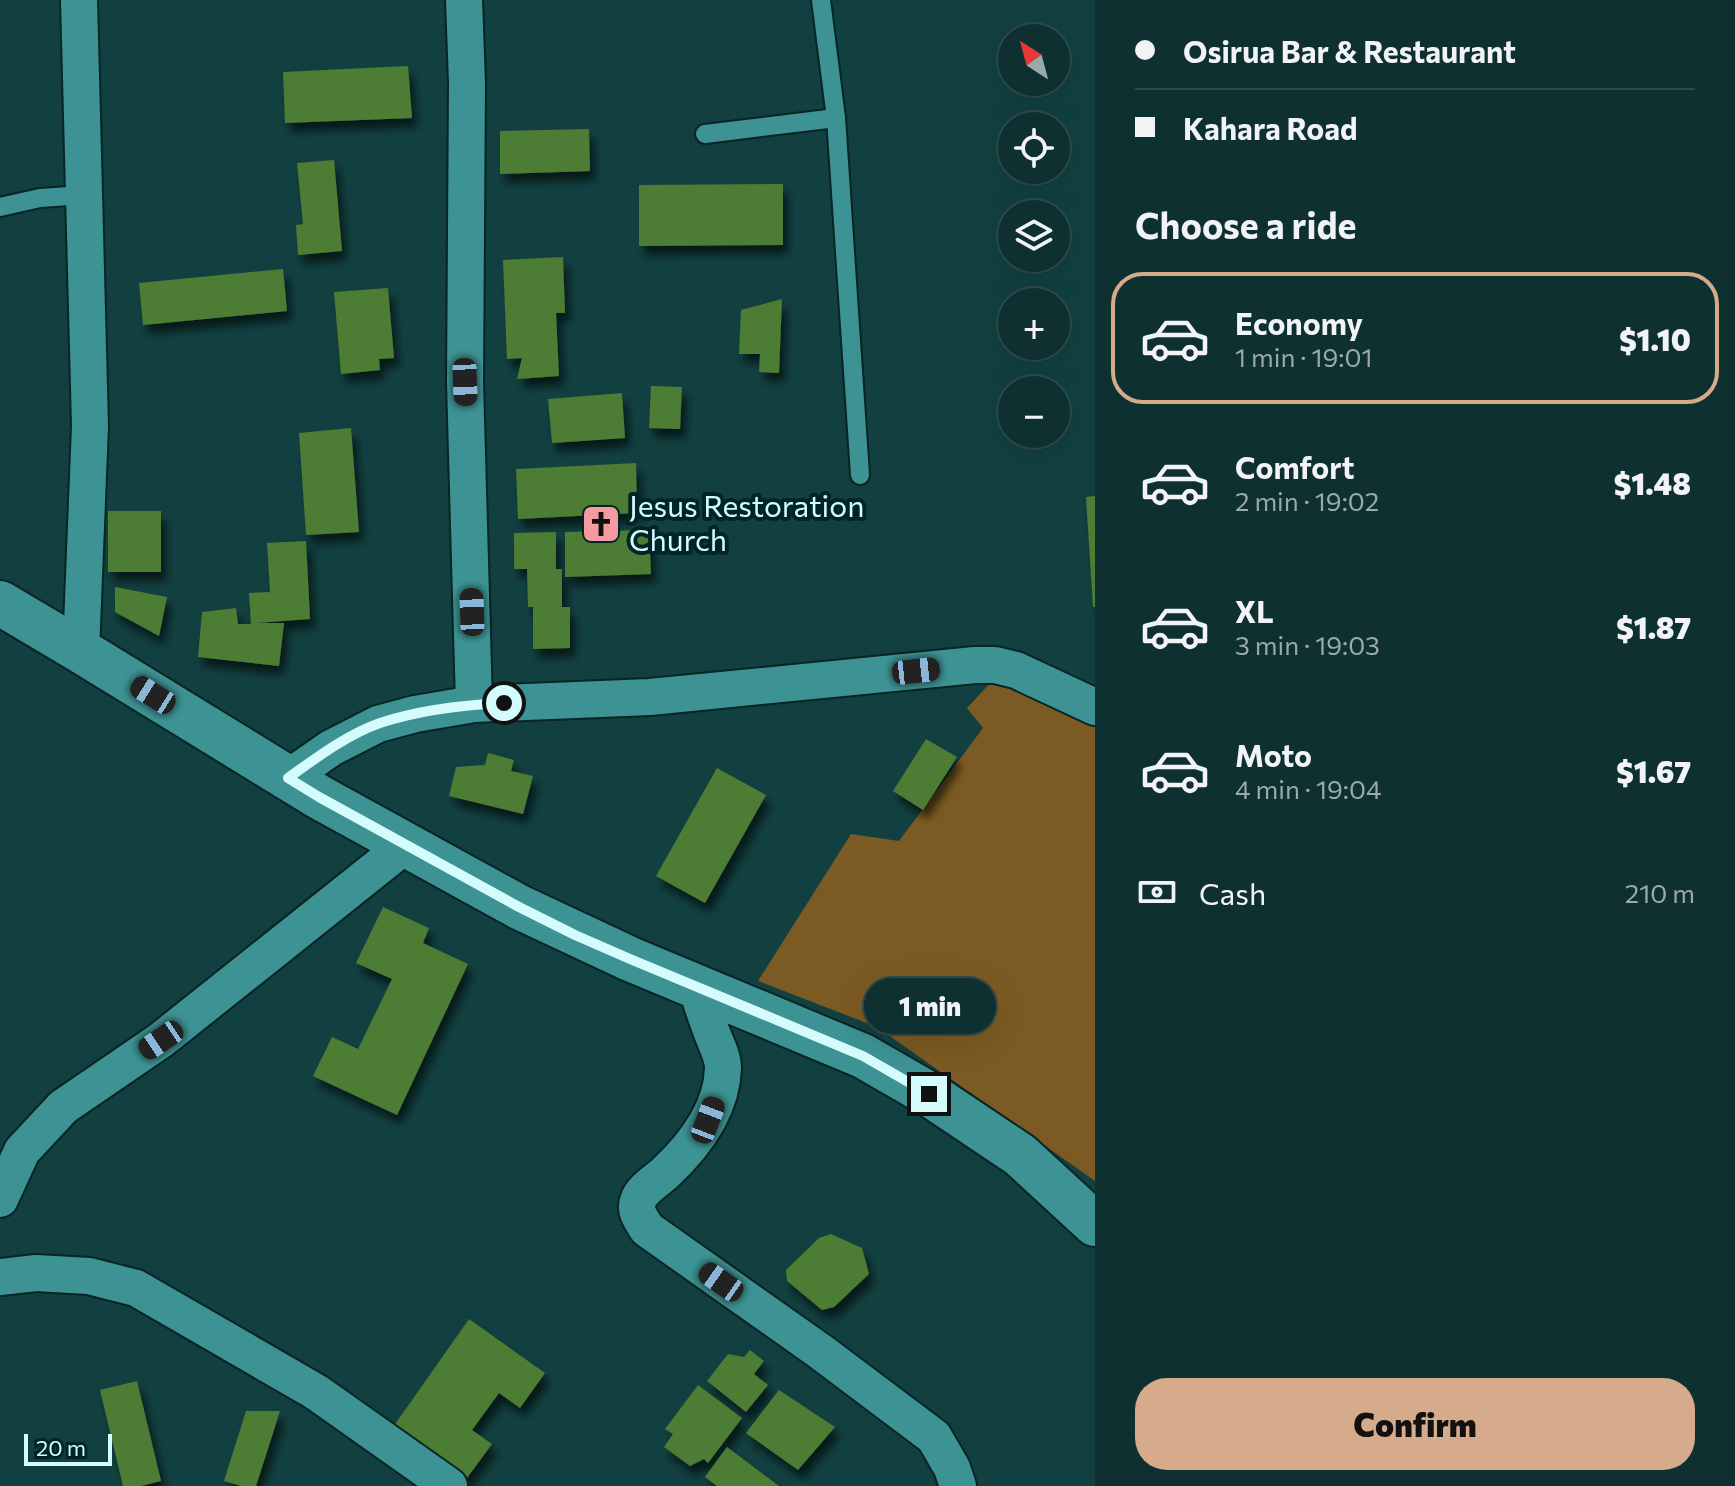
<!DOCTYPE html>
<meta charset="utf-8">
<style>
body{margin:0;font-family:Commissioner,sans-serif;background:#173838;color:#f1f3f6;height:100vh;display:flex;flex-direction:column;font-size:30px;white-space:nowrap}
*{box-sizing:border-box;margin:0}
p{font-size:26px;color:#9ba9ab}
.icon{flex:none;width:44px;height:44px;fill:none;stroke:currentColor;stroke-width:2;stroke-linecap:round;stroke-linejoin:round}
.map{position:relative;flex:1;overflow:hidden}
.details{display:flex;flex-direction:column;background:#0e3030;width:640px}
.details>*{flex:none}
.hud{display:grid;align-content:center;height:176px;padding:0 40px;background:#0e3030}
.needle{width:52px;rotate:324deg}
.fabs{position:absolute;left:998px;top:24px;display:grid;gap:16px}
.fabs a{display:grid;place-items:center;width:72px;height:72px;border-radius:50%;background:#0e3030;box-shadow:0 8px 32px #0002,0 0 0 2px #2e4b4c;font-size:40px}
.scale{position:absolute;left:24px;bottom:20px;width:88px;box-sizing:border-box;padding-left:8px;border:4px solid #d4fcfc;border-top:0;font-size:22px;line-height:28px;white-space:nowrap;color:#d4fcfc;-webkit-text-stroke:6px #012526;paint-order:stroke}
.end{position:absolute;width:36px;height:36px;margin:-18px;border:10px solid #d4fcfc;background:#111;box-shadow:0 0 0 4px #111}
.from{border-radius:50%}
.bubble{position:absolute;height:56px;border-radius:28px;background:#0e3030;box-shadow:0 8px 32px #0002,0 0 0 2px #2e4b4c;font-size:26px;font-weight:800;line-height:56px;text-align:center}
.car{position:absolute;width:24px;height:48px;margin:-24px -12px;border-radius:10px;box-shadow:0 0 6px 2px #0007;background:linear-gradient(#222 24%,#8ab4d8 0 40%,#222 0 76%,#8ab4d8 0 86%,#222 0)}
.hud b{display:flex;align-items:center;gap:28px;height:76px;font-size:30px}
.hud b+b{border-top:2px solid #2e4b4c}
.hud i{width:20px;height:20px;background:#f1f3f6}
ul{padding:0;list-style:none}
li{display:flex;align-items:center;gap:24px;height:132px;margin:0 16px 12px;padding:0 24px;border:4px solid transparent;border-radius:32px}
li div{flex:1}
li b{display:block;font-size:30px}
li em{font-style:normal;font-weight:800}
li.active{border-color:#d6ab8b}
li>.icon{width:72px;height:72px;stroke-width:1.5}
h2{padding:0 40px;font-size:36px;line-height:96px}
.pay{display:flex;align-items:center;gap:20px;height:88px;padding:0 40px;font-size:30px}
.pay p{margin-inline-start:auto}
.button{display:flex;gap:16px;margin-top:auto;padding:16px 40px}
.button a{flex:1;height:92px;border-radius:32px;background:#d6ab8b;color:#111;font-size:32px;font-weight:800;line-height:92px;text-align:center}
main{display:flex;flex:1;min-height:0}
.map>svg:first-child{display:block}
.green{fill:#7c5a23}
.building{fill:#4d7b35;filter:url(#shadow)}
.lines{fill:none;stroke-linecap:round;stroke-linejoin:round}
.lane-casing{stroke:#092424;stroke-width:22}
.street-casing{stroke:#092424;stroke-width:40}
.secondary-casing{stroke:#092424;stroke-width:48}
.lane{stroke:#3d9293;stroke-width:18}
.street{stroke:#3d9293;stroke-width:36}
.secondary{stroke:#3d9293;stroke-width:44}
.route{stroke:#d4fcfc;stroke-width:10}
.labels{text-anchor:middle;stroke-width:8;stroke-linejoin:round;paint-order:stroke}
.poi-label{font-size:30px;fill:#d4fcfc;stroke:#012526;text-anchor:start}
</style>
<main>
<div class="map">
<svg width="1095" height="1486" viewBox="0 0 1095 1486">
<defs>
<filter id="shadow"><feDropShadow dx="5" dy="9" stdDeviation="4" flood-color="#0009"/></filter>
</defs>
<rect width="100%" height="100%" fill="#124040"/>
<path class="green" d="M994,679l101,48v454l-218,-154 -119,-46 93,-147 48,7 84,-113 -16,-20z"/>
<g class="building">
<path d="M408,66l4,52 -127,5 -2,-51z"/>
<path d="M589,129l1,42 -90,3v-43z"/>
<path d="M334,160l8,91 -44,4 -2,-30 7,-1 -6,-61z"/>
<path d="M783,184v61l-144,1v-61z"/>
<path d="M563,257l2,56h-9l3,63 -42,3 5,-21 -15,1 -4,-99z"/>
<path d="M283,269l4,42 -144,14 -4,-42z"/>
<path d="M388,288l6,70 -15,1 1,11 -39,4 -7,-82z"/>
<path d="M782,299l-3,74 -20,-1 1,-18h-21l2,-44z"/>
<path d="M651,386l31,1 -2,42 -31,-1z"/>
<path d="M622,393l3,45 -73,5 -4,-44z"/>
<path d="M351,428l8,104 -53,3 -7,-102z"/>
<path d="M636,463l1,50 -119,6 -2,-50z"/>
<path d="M1095,496v111h-2l-7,-110z"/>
<rect x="108" y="511" width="53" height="61"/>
<path d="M649,530l2,44 -86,3v-45z"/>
<path d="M556,532v37h6v38h8v41l-37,1v-42h-5l-1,-38h-13v-36z"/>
<path d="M306,541l4,78 -54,4h28l-5,43 -81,-9 4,-45 34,-4 2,16h13l-2,-31 21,-1 -3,-49z"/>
<path d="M115,587l52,10 -8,39 -44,-24z"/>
<path d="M926,739l31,18 -34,53 -30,-19z"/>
<path d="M488,753l26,7 -3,11 22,5 -10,38 -74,-18 7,-29 29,-2z"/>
<path d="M717,768l49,27 -61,108 -49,-27z"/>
<path d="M383,907l46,21 -6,15 45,21 -71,151 -84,-39 19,-39 26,12 34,-70 -36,-16z"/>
<path d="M831,1234l31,14 7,26 -35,33 -12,3 -35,-29 -1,-11 33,-32z"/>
<path d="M469,1319l76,54 -25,35 -21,-15 -27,37 20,14 -28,38 -73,-52z"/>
<path d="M750,1350l14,11 -10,13 14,11 -22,27 -39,-31 21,-27 16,3z"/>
<path d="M137,1381l24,100 -20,5h-18l-23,-96z"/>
<path d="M698,1385l44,33 -34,45 -4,-4 -14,7 -26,-19 9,-13 -8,-5z"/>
<path d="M779,1390l56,37 -37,43 -52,-37z"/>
<path d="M246,1411h34l-24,75h-15l-17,-5z"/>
<path d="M727,1447l52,39h-62l-12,-9z"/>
</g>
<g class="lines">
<defs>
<g id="lane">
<path d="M821,0l15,118 24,357"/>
<path d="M705,134l131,-16"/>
<path d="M0,207l40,-9 44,-3"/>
</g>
<g id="street">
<path d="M79,0l11,426 -9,225"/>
<path d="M464,0l3,83 -2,299 9,322"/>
<path d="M288,778l43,-30 47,-24 37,-10 59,-10 176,-7 325,-32h20l21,5 79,37"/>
<path d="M696,986c5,16 10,31 16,47 4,11 11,23 11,35 -1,42 -30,79 -59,106 -8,7 -23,16 -26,27 -4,10 4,20 9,28l174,123 113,85 18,31 6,18"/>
<path d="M0,1199l22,-48 41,-44 98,-67 246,-196"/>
<path d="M0,1277l36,-4 53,3 47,12 180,104 133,94"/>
</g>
<path id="secondary" d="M0,603l81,48 238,146 200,110 111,52 233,97 66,38 91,61 75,69"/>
</defs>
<use href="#lane" class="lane-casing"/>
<use href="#street" class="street-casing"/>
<use href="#secondary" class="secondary-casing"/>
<use href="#lane" class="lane"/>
<use href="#street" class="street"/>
<use href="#secondary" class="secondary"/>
</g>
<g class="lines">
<path class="route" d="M504,703c-41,2 -85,7 -124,20 -32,11 -64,35 -92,55l31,19 200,110 56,28 55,24 233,97 66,38"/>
</g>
<defs>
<symbol id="church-square" viewBox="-11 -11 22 22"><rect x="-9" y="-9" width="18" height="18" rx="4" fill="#f49aa0" stroke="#012526"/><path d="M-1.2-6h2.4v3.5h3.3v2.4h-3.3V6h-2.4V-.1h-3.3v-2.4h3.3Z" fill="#111"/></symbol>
</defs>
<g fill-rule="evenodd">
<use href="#church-square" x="579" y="502" width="44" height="44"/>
</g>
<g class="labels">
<g class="poi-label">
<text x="629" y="517">Jesus Restoration<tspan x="629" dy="34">Church</tspan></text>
</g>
</g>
</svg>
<div class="fabs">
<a><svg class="needle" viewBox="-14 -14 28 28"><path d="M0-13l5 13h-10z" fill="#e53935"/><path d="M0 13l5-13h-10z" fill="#9ba9ab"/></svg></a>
<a><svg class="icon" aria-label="locate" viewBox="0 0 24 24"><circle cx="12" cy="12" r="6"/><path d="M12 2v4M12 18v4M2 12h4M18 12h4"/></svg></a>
<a><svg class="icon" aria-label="layers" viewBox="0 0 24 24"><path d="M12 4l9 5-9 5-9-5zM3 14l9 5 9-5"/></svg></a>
<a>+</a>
<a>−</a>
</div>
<div class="scale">20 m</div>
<i class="end from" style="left:504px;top:703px"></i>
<i class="end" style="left:929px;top:1094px"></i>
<div class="bubble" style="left:864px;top:978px;width:132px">1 min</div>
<i class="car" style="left:465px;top:382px;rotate:178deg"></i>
<i class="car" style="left:472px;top:612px;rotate:358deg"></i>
<i class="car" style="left:916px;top:671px;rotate:84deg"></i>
<i class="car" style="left:153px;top:695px;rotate:302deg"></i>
<i class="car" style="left:161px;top:1040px;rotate:236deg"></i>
<i class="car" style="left:708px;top:1120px;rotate:21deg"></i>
<i class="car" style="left:721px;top:1282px;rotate:305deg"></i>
</div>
<section class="details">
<div class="hud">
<b><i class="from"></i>Osirua Bar &amp; Restaurant</b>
<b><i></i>Kahara Road</b>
</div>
<h2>Choose a ride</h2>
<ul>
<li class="active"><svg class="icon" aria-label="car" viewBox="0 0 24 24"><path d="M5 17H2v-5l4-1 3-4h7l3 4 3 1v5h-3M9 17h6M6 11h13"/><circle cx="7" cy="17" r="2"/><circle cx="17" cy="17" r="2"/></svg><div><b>Economy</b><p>1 min · 19:01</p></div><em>$1.10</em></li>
<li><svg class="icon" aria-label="car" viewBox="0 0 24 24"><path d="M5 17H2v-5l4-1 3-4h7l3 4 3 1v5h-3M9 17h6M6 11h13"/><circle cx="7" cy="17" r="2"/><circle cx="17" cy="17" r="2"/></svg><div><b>Comfort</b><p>2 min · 19:02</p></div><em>$1.48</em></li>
<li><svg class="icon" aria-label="car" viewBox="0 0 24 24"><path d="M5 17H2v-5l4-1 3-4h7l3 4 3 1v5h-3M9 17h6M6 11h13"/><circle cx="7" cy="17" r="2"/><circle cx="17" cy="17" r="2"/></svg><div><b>XL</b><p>3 min · 19:03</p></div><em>$1.87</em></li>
<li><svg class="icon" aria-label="car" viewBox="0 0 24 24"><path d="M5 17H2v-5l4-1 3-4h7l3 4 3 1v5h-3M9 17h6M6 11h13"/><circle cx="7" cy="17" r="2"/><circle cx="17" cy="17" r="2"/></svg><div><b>Moto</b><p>4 min · 19:04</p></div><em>$1.67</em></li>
</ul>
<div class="pay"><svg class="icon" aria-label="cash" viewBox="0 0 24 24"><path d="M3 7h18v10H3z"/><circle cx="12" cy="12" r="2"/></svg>Cash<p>210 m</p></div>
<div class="button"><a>Confirm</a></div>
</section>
</main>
